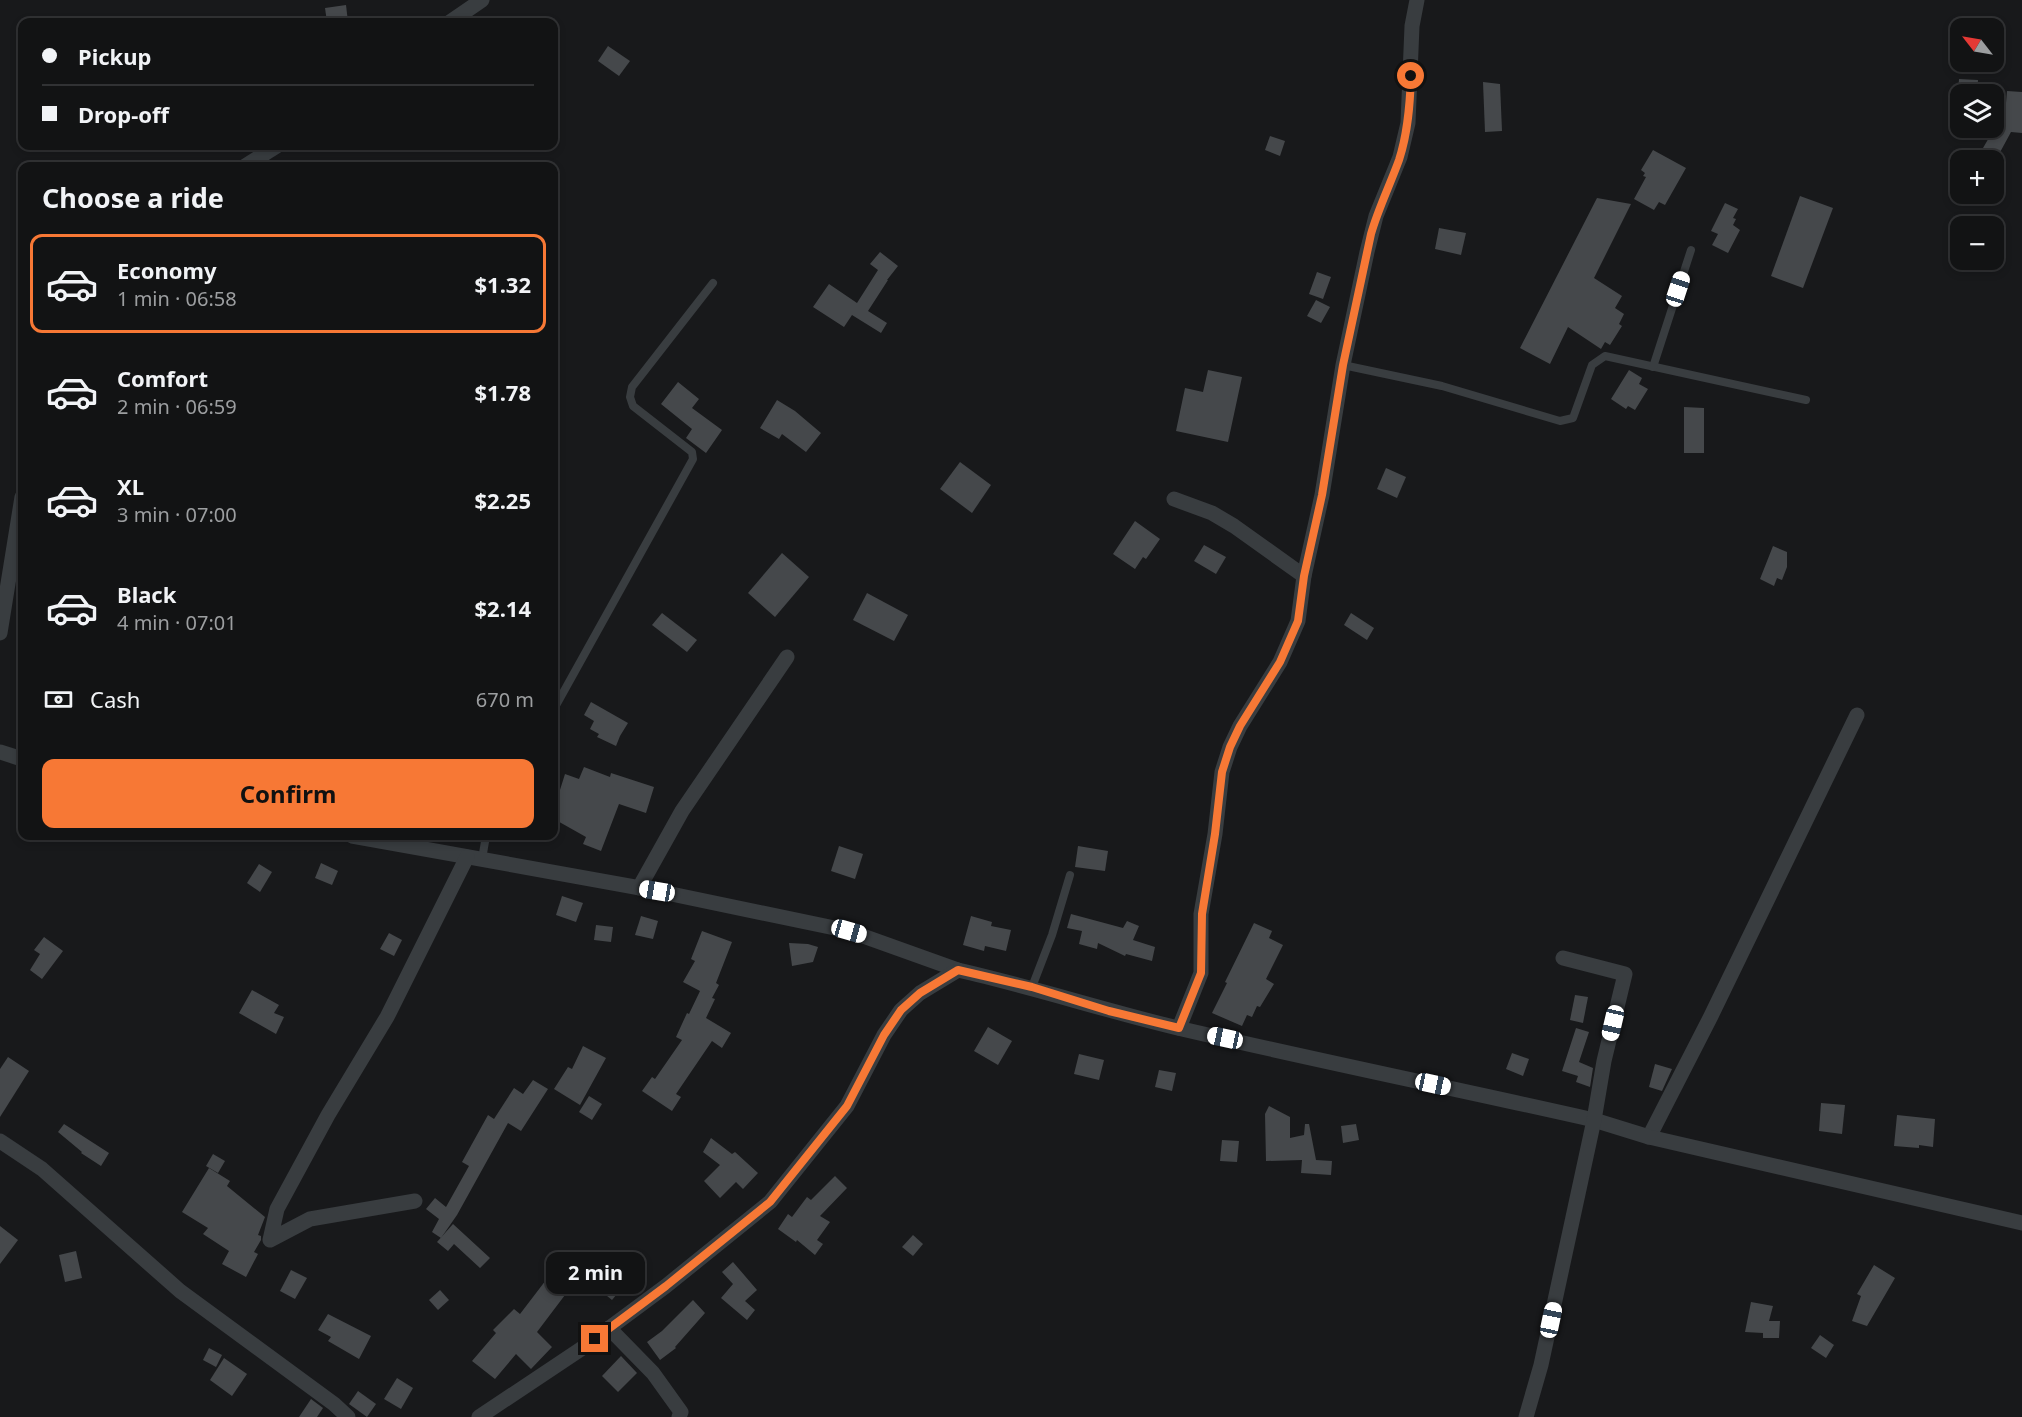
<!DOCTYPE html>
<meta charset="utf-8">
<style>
body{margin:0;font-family:"Noto Sans",sans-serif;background:#1b1c1d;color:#f1f3f6;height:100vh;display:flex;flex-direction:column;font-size:22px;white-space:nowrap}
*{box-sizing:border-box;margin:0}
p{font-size:20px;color:#9c9ea0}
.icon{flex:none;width:33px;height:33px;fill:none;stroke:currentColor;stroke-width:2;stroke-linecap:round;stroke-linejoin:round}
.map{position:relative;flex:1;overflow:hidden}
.drawer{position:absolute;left:18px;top:162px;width:540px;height:678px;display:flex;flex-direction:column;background:#121314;border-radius:12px;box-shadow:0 3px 9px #0003,0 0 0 2px #313234}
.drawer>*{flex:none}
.banner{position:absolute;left:18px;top:18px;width:540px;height:132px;border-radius:12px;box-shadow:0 3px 9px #0003,0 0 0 2px #313234;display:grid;align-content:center;height:132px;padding:0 24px;background:#121314}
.needle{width:39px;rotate:301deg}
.buttons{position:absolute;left:1950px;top:18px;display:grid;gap:12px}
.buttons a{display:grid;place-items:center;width:54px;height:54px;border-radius:12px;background:#121314;box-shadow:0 3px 9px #0003,0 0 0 2px #313234;font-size:30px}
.end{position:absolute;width:27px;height:27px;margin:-14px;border:8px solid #f77835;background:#111;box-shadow:0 0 0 3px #111}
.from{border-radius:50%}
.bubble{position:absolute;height:42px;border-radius:12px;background:#121314;box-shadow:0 3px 9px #0003,0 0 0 2px #313234;font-size:20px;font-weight:700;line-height:42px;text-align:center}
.car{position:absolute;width:18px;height:36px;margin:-18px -9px;border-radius:8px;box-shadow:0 0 4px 2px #0007;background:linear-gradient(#fff 24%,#345 0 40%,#fff 0 76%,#345 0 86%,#fff 0)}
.banner b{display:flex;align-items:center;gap:21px;height:57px;font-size:22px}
.banner b+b{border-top:2px solid #313234}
.banner i{width:15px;height:15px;background:#f1f3f6}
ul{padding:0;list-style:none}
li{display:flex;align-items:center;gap:18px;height:99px;margin:0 12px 9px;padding:0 12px;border:3px solid transparent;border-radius:12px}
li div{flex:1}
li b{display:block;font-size:22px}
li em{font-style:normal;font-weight:700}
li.active{border-color:#f77835}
li>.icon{width:54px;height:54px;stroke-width:1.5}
h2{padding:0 24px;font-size:27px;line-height:72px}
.pay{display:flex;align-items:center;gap:15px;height:66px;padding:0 24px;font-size:22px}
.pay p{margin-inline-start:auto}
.primary-button{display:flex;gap:12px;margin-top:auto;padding:12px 24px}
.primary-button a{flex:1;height:69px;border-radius:12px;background:#f77835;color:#111;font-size:24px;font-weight:700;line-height:69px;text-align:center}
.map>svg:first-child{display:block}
.building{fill:#45484b}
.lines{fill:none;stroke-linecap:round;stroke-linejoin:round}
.lane{stroke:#393d40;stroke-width:8}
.street{stroke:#393d40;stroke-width:15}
.route{stroke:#f77835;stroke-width:8}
</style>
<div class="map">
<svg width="2022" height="1417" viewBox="0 0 2022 1417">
<rect width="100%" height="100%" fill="#18191b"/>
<g class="building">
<path d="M346,5l2,17h-21l-2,-14z"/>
<path d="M608,46l22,15 -11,15 -21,-15z"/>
<path d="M1959,79l19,1 -1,14h-19z"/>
<path d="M1483,82l17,2 2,47 -17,1z"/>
<path d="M2007,91l15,1v41l-11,-1 -13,24 -15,-8 11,-19v-27l12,1z"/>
<path d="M1270,136l15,5 -5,15 -15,-6z"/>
<path d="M1653,150l33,18 -21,37 -6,-3 -5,8 -20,-11 12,-22 -3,-1 2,-3 -4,-3z"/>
<path d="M1800,196l33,12 -30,80 -32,-12z"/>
<path d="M1597,198l34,6 -37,74 28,18 -7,12 9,6 -5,10 3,2 -12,19 -5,-3 -4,7 -33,-22 -18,37 -30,-16z"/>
<path d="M1725,203l13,6 -5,9 3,1 -3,6 7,5 -12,23 -16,-8 6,-11 -7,-3z"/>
<path d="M1439,228l27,5 -5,22 -26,-6z"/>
<path d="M880,252l18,14 -11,14h1l-20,31 19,12 -6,10 -29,-18 -8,12 -31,-20 16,-23 28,19 21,-33 -8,-6z"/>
<path d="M1317,272l14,5 -8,22 -14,-5z"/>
<path d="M1316,300l14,7 -9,16 -14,-7z"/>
<path d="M1208,370l34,7 -14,65 -52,-11 9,-43 18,4z"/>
<path d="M1629,370l13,8 -3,6 9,5 -13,21 -7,-4 -2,3 -15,-10z"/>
<path d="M678,382l21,17 -7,9 30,22 -16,23 -20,-15 6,-9 -31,-25z"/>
<path d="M777,400l18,11 26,22 -15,19 -24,-18 -3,5 -19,-11z"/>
<path d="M1684,407l20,1v45h-20z"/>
<path d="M960,462l31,23 -19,28 -32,-24z"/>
<path d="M1386,468l20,9 -9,21 -20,-9z"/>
<path d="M1135,521l25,18 -14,20 -3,-2 -8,12 -22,-15z"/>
<path d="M1204,545l22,12 -10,17 -22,-13z"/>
<path d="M1773,546l14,6v15l-5,13 -5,-2 -3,8 -14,-7z"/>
<path d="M782,553l27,24 -34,40 -27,-24z"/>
<path d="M867,593l41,22 -14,26 -41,-21z"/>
<path d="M662,613l35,27 -10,12 -35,-27z"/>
<path d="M1351,613l23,15 -7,12 -23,-15z"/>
<path d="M591,702l37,21 -8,13 -4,10 -19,-9 2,-3 -9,-5 4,-8 -10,-6z"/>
<path d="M584,767l26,10 1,-4 43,14 -8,26 -27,-9 -18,47 -18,-7 3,-7 -32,-18v-29l5,3 6,-19 14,5z"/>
<path d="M839,846l24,8 -8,25 -24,-8z"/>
<path d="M1078,846l30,5 -3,20 -30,-4z"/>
<path d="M321,863l17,8 -6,14 -17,-7z"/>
<path d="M259,864l13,8 -12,20 -13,-9z"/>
<path d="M562,896l21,7 -7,19 -20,-7z"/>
<path d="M1071,914l52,14 4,-7 12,5 -6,14 22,7 -3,14 -26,-7 -1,2 -27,-13 -1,6 -18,-5 3,-13 -15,-3z"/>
<path d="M641,916l17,5 -5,18 -18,-4z"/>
<path d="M971,916l21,6 -1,4 20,4 -5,21 -21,-5 -1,5 -21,-6z"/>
<path d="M1254,923l18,8 -3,7 14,7 -17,34 8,5 -14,23 -3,-1 -5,11 -5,-2 -5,11 -30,-13 15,-30 -2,-1z"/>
<path d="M596,925l17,2 -2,15 -17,-2z"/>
<path d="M702,931l30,11 -16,41 3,2 -7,13 3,1 -9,19 25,15 -9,15 -10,-7 -36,53 5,3 -9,14 -30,-20 10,-14 3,2 27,-39 -6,-3 11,-24 2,1 11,-23 -17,-9 12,-21 -4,-2z"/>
<path d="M389,933l13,7 -8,16 -14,-7z"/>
<path d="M44,937l19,14 -21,28 -12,-9 10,-16 -6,-4z"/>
<path d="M789,943l19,1 10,3 -5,15 -21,4z"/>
<path d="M252,990l27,15 -5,8 10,4 -8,17 -37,-21z"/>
<path d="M1575,995l13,2 -5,26 -13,-3z"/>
<path d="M988,1027l24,14 -14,24 -24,-14z"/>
<path d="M1576,1028l13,4 -10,30 14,6 -3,19 -14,-5 2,-6 -16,-5z"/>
<path d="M583,1046l23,12 -26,47 -26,-16 14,-22 4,2z"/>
<path d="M1512,1053l17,6 -6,17 -17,-7z"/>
<path d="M1079,1054l25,6 -5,20 -25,-6z"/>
<path d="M8,1057l21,14 -29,46v-48z"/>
<path d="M1655,1064l17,5 -10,22 -13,-4z"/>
<path d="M1159,1070l17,3 -4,18 -17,-4z"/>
<path d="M533,1080l15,9 -27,42 -13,-8 -51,92 -16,23 -9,-6 7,-13 -13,-10 9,-11 11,9 23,-41 -7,-4 26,-47 6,4 20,-31 9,6z"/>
<path d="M589,1096l13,8 -10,16 -13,-8z"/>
<path d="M1821,1103l24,2 -3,29 -23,-3z"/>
<path d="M1269,1106l21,11v21l14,-3 1,-11h4l7,36 16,1 -1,14 -30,-2 1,-13 -36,1 -1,-47z"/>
<path d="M1897,1115l38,4 -2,28 -14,-2v3l-25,-2z"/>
<path d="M64,1124l45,29 -8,13 -20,-13 1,-1 -24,-20z"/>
<path d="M1356,1124l3,16 -16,3 -2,-17z"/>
<path d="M711,1138l21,16 3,-2 23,21 -15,16 -7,-7 -16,16 -16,-17 16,-16 -17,-13z"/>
<path d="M1222,1140l17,1 -2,21 -17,-1z"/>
<path d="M213,1154l12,7 -7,12 -12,-7z"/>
<path d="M209,1168l21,13 -3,5 38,31 -7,18 3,1v4l-7,12 4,2 -12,23 -24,-13 7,-13 -26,-17 5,-6 -26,-16z"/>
<path d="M835,1176l12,12 -27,28 10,6 -13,18 6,4 -8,11 -18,-15 -1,2 -18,-13 10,-15 4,3 15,-20 4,3z"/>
<path d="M453,1224l37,34 -10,10 -26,-24 -6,7 -11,-9z"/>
<path d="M0,1226l18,14 -18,24z"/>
<path d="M913,1235l10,9 -10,12 -11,-9z"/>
<path d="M76,1251l6,27 -17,4 -6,-27z"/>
<path d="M733,1262l24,28 -12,11 10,9 -8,10 -26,-22 12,-14 -11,-12z"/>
<path d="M1874,1265l21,13 -28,48 -15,-5 9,-25 -4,-2z"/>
<path d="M291,1270l16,8 -12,21 -15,-8z"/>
<path d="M605,1274l17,14 -10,12 -16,-13z"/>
<path d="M546,1280l19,15 -28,37 15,15 -21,22 -15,-15 -21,25 -23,-18 24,-28 -3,-3 21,-21 6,5z"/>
<path d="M440,1290l9,10 -11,10 -9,-10z"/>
<path d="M693,1300l12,13 -30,34 1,1 -16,12 -13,-18 15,-11z"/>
<path d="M1751,1302l22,4 -4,15h11l-1,17h-16v-5l-18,-1z"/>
<path d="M328,1314l43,22 -12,23 -31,-18 3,-4 -13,-7z"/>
<path d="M1820,1335l14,10 -8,13 -15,-10z"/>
<path d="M209,1348l13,7 -6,12 -13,-7z"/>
<path d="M621,1356l16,17 -19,19 -16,-16z"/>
<path d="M224,1358l23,16 -15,22 -22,-16z"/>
<path d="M397,1378l16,10 -12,21 -17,-10z"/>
<path d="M358,1391l18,13 -9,13 -18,-13z"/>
<path d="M311,1399l12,9 -6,9h-18z"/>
</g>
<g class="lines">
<g class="lane">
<path d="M1343,365l99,21 118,35 13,-3 19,-53 13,-9 201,44"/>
<path d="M1653,367l38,-117"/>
<path d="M554,709l139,-250 -1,-7 -59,-46 -3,-9 2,-10 81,-104"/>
<path d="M482,859l4,-23"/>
<path d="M1032,987l20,-52 18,-60"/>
</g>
<g class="street">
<path d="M450,22l32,-22"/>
<path d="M245,166l32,-20"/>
<path d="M1174,499l38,14 22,13 70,50"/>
<path d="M0,633l22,-136"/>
<path d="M0,752l22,7"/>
<path d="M352,836l305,55 192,40 109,39"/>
<path d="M639,888l43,-77 105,-154"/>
<path d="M1179,1028l22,-55v-59l14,-80 7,-62 8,-25 10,-21 40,-64 18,-41 6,-45 18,-81 21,-130 24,-113 9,-36 24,-59 8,-34 4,-97 5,-26"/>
<path d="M1649,1137l62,-121 146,-301"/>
<path d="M0,1141l42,28 138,122 154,113 14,13"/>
<path d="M415,1201l-105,18 -40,21 7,-31 51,-94 59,-98 80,-160"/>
<path d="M609,1328l44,45 28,39 -2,5"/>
<path d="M479,1417l102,-68 85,-63 104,-84 77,-96 37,-71 17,-25 19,-17 38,-23c75,17 148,41 224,59 137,32 275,60 412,91l55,17 373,86"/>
<path d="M1526,1417l15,-52 53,-245 10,-59 21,-87 -62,-16"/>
</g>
</g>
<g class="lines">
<path class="route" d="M595,1339l71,-53 104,-84 77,-96 37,-71 17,-25 19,-17 38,-23 74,17 77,24 70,17 22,-55 1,-59 13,-80 7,-62 8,-25 10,-21 40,-64 18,-41 6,-45 18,-81 21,-130 28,-131c7,-25 19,-49 28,-74 9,-27 11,-56 12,-84"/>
</g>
</svg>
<div class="buttons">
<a><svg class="needle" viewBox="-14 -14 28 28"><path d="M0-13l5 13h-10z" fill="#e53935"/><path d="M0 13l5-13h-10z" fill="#9c9ea0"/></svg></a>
<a><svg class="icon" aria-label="layers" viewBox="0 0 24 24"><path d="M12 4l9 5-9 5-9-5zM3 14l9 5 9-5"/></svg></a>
<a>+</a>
<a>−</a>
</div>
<i class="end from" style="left:1411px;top:76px"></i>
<i class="end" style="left:595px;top:1339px"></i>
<div class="bubble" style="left:546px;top:1252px;width:99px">2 min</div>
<i class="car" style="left:1678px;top:289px;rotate:18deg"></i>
<i class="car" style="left:657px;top:891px;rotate:280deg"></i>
<i class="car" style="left:849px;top:931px;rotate:106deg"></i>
<i class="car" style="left:1613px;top:1023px;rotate:193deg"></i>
<i class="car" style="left:1225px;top:1038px;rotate:282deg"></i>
<i class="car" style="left:1433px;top:1084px;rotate:102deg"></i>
<i class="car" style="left:1551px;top:1320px;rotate:12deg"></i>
<div class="banner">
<b><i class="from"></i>Pickup</b>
<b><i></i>Drop-off</b>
</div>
<section class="drawer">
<h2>Choose a ride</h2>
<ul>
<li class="active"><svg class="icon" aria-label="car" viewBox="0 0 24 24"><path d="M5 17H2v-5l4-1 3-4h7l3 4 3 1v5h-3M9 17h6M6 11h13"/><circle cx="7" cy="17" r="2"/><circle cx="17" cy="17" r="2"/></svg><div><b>Economy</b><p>1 min · 06:58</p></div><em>$1.32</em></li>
<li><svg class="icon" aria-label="car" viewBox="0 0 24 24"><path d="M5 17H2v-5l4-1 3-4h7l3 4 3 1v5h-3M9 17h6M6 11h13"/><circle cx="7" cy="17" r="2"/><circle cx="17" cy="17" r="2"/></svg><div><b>Comfort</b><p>2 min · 06:59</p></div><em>$1.78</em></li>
<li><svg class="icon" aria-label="car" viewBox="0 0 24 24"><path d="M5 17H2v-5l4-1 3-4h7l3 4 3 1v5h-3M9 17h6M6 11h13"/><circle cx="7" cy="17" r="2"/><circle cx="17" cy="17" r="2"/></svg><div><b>XL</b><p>3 min · 07:00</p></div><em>$2.25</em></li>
<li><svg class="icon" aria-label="car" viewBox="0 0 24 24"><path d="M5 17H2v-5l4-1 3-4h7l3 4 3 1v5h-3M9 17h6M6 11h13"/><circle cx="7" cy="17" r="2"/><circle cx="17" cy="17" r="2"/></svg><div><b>Black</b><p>4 min · 07:01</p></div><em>$2.14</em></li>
</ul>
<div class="pay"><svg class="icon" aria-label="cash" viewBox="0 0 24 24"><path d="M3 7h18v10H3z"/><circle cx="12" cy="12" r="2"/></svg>Cash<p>670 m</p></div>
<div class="primary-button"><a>Confirm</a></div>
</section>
</div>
